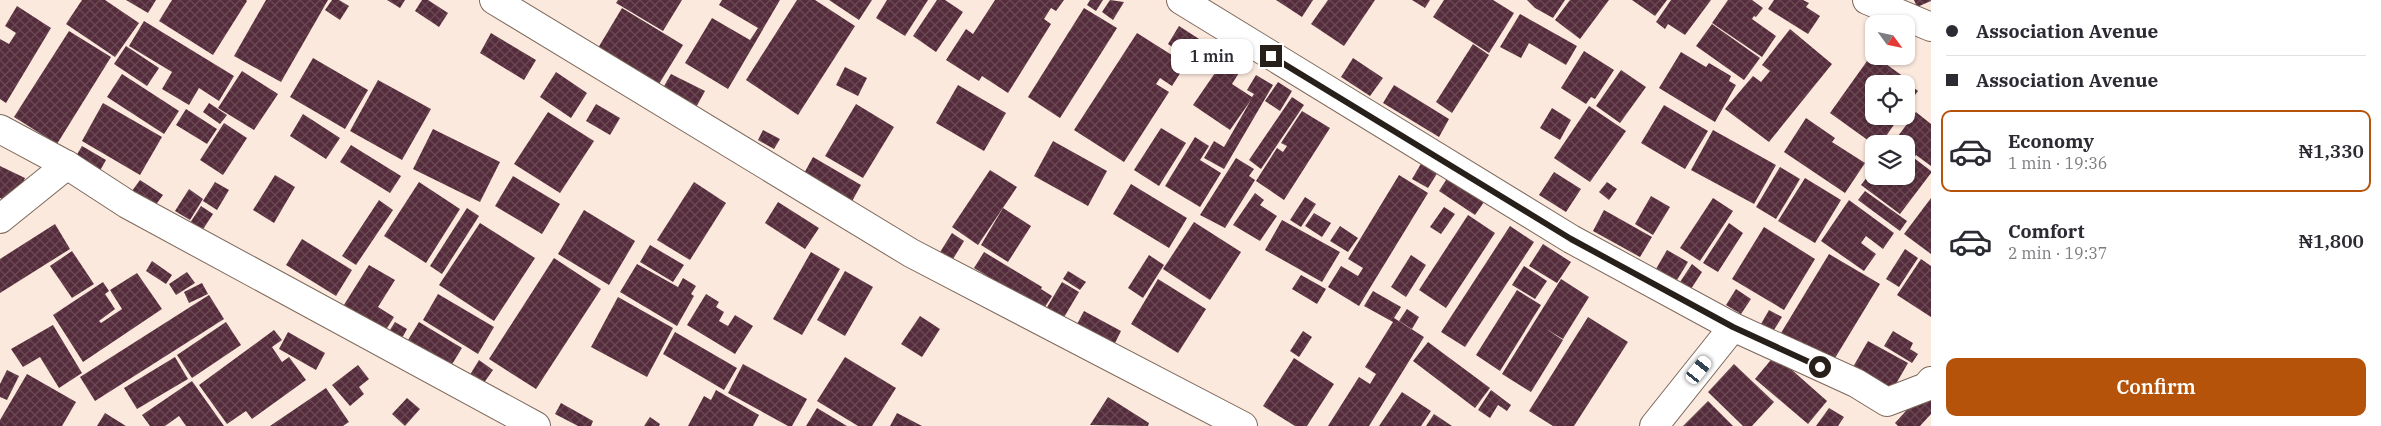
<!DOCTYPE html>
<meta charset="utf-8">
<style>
body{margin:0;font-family:"IBM Plex Serif",serif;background:#f2f2f3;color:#2b2b33;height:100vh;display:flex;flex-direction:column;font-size:19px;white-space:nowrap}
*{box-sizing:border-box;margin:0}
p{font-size:16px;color:#7c7c81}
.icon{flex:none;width:28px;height:28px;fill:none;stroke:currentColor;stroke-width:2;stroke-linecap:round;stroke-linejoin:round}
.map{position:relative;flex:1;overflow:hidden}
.side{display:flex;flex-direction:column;background:#fff;width:450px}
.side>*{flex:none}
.hud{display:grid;align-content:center;height:110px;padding:0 15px;background:#fff}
.needle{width:32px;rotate:123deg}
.tools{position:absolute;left:1865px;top:15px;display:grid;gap:10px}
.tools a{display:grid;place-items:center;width:50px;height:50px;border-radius:10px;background:#fff;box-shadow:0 1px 4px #0004;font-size:25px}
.end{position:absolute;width:22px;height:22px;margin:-11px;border:6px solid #271f19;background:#fff;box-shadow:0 0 0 2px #fff}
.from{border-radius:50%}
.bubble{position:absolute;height:35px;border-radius:10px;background:#fff;box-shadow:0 1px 4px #0004;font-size:16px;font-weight:600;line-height:35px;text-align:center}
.car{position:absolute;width:15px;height:30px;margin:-15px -8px;border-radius:6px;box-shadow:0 0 4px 1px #0007;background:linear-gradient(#fff 24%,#345 0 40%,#fff 0 76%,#345 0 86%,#fff 0)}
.hud b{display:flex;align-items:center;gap:18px;height:48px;font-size:19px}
.hud b+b{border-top:1px solid #e1e1e2}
.hud i{width:12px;height:12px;background:#2b2b33}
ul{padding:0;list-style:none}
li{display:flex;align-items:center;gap:15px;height:82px;margin:0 10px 8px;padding:0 5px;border:2px solid transparent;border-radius:10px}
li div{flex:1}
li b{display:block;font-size:19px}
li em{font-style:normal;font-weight:600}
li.selected{border-color:#b45309}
li>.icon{width:45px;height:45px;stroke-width:1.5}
.action{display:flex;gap:10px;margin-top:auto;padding:10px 15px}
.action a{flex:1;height:58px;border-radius:10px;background:#b45309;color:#fff;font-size:20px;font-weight:600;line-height:58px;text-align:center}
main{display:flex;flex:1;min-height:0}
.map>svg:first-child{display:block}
.building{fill:url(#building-cross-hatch)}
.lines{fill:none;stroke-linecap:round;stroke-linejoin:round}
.minor-casing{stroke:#7c685b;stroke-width:30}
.minor{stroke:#fff;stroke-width:28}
.route{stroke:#271f19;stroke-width:6}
</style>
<main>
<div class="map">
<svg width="1931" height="426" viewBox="0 0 1931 426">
<defs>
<pattern id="building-cross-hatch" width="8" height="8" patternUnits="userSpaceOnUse" patternTransform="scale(1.25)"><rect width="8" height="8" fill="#552c3b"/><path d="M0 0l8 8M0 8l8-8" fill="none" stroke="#6a4954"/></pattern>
</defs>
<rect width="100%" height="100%" fill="#fce9dd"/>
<g class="building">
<path d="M82,0h23l34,23 -24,34 -49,-33z"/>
<path d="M126,0h30l-8,13z"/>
<path d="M172,0h74l1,1 -34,54 -54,-34z"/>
<path d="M266,0h62l-47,82 -47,-26z"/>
<path d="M332,0h7l10,6 -9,14 -15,-10z"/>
<path d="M387,0h18l-5,8z"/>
<path d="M422,0h6l20,13 -9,14 -24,-16z"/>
<path d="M618,0h64l-19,31 -47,-28z"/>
<path d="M722,0h58l-52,89 -43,-26 27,-45 38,22 8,-12 -39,-23z"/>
<path d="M797,0h18l40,26 -57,89 -52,-35z"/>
<path d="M829,0h43l-13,20z"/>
<path d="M887,0h41l-23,36 -29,-18z"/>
<path d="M937,0h8l18,12 -27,40 -23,-16z"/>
<path d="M995,0h69l-8,11 -5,-3 -7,11 7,5 -43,69 -26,-17 -3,5 -33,-21 20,-31 7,5z"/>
<path d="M1090,0h13l-7,11 -9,-6z"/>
<path d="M1110,0l14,2 -11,18 -11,-8z"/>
<path d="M1276,0h37l-11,17z"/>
<path d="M1328,0h47l-31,46 -33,-22z"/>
<path d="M1412,0h18l-5,8z"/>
<path d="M1444,0h49l21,13 -25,40 -56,-36z"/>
<path d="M1527,0h38l-12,18 -18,-10z"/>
<path d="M1570,0h39l-29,39 -25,-19z"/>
<path d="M1632,0h35l-12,16z"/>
<path d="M1671,0h40l-26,35 -17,-11 -3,5 -9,-7z"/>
<path d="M1728,0h24l11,8 -7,9 -2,-1 -2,3 24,17 -14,21 -50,-34z"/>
<path d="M1774,0h29l6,3 -3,4 14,9 -12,18 -40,-25z"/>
<path d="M1914,0h17v1l-14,6z"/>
<path d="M17,6l34,22 -45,75 -6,-4v-60l9,5 7,-11 -11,-7z"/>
<path d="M622,8l61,37 -24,39 -61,-36z"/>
<path d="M1084,8l33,20 -57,90 -32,-21z"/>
<path d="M1520,14l57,32 -11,19 -37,-22 -8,15 -21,-11z"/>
<path d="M144,21l90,55 -15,25 -20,-13 -10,17 -27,-16 10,-17 -43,-26z"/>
<path d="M1712,24l48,34 -16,22 -48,-34z"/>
<path d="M1179,26l31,20 -15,22 -16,-10 2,-5 -13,-9z"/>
<path d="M1790,29l42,35 -63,78 -44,-33 28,-33 8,6 9,-11 -8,-6z"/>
<path d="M69,31l42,26 -54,87 -43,-27z"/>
<path d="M491,33l45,27 -12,20 -44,-27z"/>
<path d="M1137,33l49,31 -14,22 -12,-8 -4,6 13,8 -45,70 -50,-32z"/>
<path d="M1214,44l12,7 -12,20 -12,-7z"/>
<path d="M1473,44l16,11 -37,58 -16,-11z"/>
<path d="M126,46l33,22 -12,18 -33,-22z"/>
<path d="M1584,51l30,19 -19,29 -4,-2 -5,7 -25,-16z"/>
<path d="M1681,52l25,15 3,-4 22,13 -2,5 7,4 -21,37 -56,-34z"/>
<path d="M1872,54l39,28 -1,3 8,6 -12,16v-23h-32v32h26l-18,26 -9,-6 -4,5 -39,-28z"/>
<path d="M1226,57l16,11 -10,16 20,13 2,-3 -7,-4 9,-15 17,10 -49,84 -20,-11 10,-17 10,6 27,-47 -21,30 -37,-25z"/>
<path d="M313,58l55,32 -23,39 -55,-32z"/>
<path d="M1353,58l30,20 -13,18 -29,-19z"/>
<path d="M845,67l22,11 -9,18 -22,-11z"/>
<path d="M1621,70l25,17 -26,36 -24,-17z"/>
<path d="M242,71l36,23 -24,36 -36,-22z"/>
<path d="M556,72l31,21 -16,25 -31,-21z"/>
<path d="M122,74l57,37 -15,23 -57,-37z"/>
<path d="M671,74l34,17 -11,20 -34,-18z"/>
<path d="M378,80l53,29 -29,51 -52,-29z"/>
<path d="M1278,82l14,9 -12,20 -15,-10z"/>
<path d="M958,85l48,28 -22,38 -48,-28z"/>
<path d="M1394,85l55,34 -10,18 -56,-34z"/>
<path d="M1292,97l12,8 -43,64 -12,-9z"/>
<path d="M103,103l59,34 -22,38 -58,-34z"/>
<path d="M209,103l18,12 -7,9 -17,-12z"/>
<path d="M596,104l24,14 -10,17 -24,-14z"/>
<path d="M856,104l38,23 -31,51 -38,-22z"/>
<path d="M1664,105l44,26 -23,38 -44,-26z"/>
<path d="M1589,106l37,25 -36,51 -36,-24z"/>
<path d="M1552,108l19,12 -11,20 -20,-12z"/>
<path d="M186,109l31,20 -10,15 -31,-19z"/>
<path d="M1302,111l28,17 -46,72 -28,-19 21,-33 6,4 4,-6 -6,-3z"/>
<path d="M548,112l46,29 -34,52 -46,-29z"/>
<path d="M1916,112l15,12v42l-15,-11 -2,3 17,13v2l-31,41 -39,-29 13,-17v8h32v-32h-14z"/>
<path d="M303,114l37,24 -14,21 -36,-23z"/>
<path d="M1806,118l29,20 -3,4 33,21 -20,30 -61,-41z"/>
<path d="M224,123l23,15 -24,37 -23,-15z"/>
<path d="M1161,128l25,15 -27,43 -25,-16z"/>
<path d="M433,129l67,33 -20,40 -67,-33z"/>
<path d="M763,130l17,9 -6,10 -16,-9z"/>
<path d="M1713,130l63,35 -22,39 -63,-34z"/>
<path d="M1195,137l14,9 -9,14 21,13 -21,34 -35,-21z"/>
<path d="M1053,141l54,30 -19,35 -54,-30z"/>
<path d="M351,145l50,31 -11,17 -50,-31z"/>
<path d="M82,146l24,14 -9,16 -24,-15z"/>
<path d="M813,157l48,28 -11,20 -48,-28z"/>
<path d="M1236,158l18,11 -5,7 6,4 -30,48 -25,-13z"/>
<path d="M1422,162l16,10 -10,16 -16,-9z"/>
<path d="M0,166l25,12 -12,26 -13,-6z"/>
<path d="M1780,167l20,12 -24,40 -20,-12z"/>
<path d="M990,170l27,17 -39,58 -26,-18z"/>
<path d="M1554,172l27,17 -15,23 -27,-17z"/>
<path d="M275,175l20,12 -21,36 -21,-13z"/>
<path d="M1399,175l29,18 -69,113 -31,-19 13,-21 17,10 5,-8 -15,-9z"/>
<path d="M513,176l47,28 -18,30 -47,-28z"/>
<path d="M1448,177l36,25 -9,13 -36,-24z"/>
<path d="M1805,178l36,22 -26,43 -37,-22z"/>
<path d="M140,180l23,15 -8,11 -23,-15z"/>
<path d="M215,182l14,8 -12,20 -14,-9z"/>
<path d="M419,182l41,27 -34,54 -42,-27z"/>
<path d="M694,182l32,21 -36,57 -33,-20z"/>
<path d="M1607,182l10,7 -8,11 -10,-8z"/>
<path d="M1131,184l56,34 -18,30 -56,-34z"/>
<path d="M189,189l14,10 -13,21 -15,-9z"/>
<path d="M1865,191l42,30 -7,10 -42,-31z"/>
<path d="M1255,193l9,7 -4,5 17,11 -17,25 -27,-16z"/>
<path d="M1651,196l19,11 -17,28 -18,-11z"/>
<path d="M1305,197l11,7 -15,23 -11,-7z"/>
<path d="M1713,198l20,13 -33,50 -20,-13z"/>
<path d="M1931,198v56l-27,-20z"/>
<path d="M379,200l14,10 -37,55 -14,-9z"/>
<path d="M1849,200l45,33 -11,16 -17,-13 -5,7 15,11 -12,17 -43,-30z"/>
<path d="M778,202l41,26 -14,21 -40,-26z"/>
<path d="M201,206l12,8 -13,20 -12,-8z"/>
<path d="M1444,207l11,7 -14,20 -11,-7z"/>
<path d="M467,208l12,8 -37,58 -12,-8z"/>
<path d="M1003,208l28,18 -23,36 -27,-17z"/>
<path d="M584,210l51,31 -26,44 -51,-31z"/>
<path d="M1604,210l48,27 -12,20 -47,-26z"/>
<path d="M1314,213l17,10 -9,14 -17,-11z"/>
<path d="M1468,215l27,18 -49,75 -27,-18z"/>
<path d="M1282,220l58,32 -18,30 -57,-32z"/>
<path d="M1194,222l47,30 -31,48 -47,-31z"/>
<path d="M480,223l55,35 -41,63 -55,-36z"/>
<path d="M1729,223l14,10 -25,39 -15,-9z"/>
<path d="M55,224l15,25 -70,44v-34z"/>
<path d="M1340,226l18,12 -10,14 -18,-11z"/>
<path d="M1510,226l24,16 -69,105 -24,-15z"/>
<path d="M1764,227l51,32 -31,51 -52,-31z"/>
<path d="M952,233l12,8 -14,23 -13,-7z"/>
<path d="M302,239l50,31 -16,26 -50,-31z"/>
<path d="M1543,244l28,18 -14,21 -28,-17z"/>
<path d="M650,245l34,20 -11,17 -33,-20z"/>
<path d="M1905,249l13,9 -19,29 -13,-8z"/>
<path d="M1667,250l21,12 -11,18 -21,-11z"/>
<path d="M72,251l22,33 -22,14 -22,-32z"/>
<path d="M811,252l29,17 -38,66 -29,-16z"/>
<path d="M984,252l58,35 -1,2 11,7 -9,14 -69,-42z"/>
<path d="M1829,254l51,30 -48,79 -51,-30z"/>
<path d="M1149,255l15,10 -21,33 -15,-10z"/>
<path d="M1411,255l15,10 -20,32 -15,-10z"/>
<path d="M554,258l47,31 -65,100 -47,-30z"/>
<path d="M1921,259l10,7v51l-34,-22z"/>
<path d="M152,261l20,14 -6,9 -20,-13z"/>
<path d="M637,264l41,23 5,-9 13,8 -5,8 3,2 -17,30 -57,-34z"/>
<path d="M1692,264l10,8 -11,17 -11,-7z"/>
<path d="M369,265l26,15 -17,27 16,10 -12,19 -45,-20z"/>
<path d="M1524,266l23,15 -12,18 -23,-14z"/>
<path d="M845,271l28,16 -28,49 -28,-16z"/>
<path d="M1068,271l18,11 -6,8 -17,-11z"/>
<path d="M187,272l8,11 -19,12 -7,-11z"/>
<path d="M137,273l25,36 -79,53 -30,-47 50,-33 6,9 -4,3 10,15 -16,12 2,2 21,-14 -12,-19z"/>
<path d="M1301,275l25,14 -9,15 -25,-15z"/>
<path d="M1158,279l48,30 -28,44 -47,-29z"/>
<path d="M1561,279l28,18 -26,42 -17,-10 17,11 -32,52 -29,-18z"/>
<path d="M1062,282l17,10 -19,32 -17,-10z"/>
<path d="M202,283l6,11 -19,9 -5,-11z"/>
<path d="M1736,289l15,10 -10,15 -15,-9z"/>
<path d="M1517,290l24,15 -41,66 -24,-16z"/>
<path d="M1373,291l28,16 -7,11 30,19 -55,89h-41l31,-49 11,7 6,-10 -11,-7 28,-45 -29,-16z"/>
<path d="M438,294l56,33 -16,27 -55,-34z"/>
<path d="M706,294l13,8 -3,5 8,5 -5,9 9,5 7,-11 18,11 -18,28 -48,-29z"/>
<path d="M209,295l15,24 -129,82 -15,-24z"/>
<path d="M618,297l55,31 -26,49 -56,-30z"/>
<path d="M1407,309l12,8 -7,12 -13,-8z"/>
<path d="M1769,310l13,7 -13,21 -12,-7z"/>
<path d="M1084,311l37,20 -8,16 -37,-21z"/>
<path d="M920,316l20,13 -18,28 -21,-13z"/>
<path d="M1588,317l40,25 -54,84h-21l-24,-15z"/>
<path d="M226,322l15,23 -49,33 -15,-23z"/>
<path d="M395,322l12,7 -11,20 -13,-8z"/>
<path d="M419,322l43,26 -11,18 -43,-26z"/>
<path d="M53,325l29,48 -23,15 -19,-31 -17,10 -12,-18z"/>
<path d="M274,330l8,10 -10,7 10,15 7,-5 17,23 -54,39 -6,-8 -19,13 -28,-39z"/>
<path d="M1303,331l9,6 -13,20 -9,-6z"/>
<path d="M1893,331l20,12 -3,6 8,5 -6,9 -28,-17z"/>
<path d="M288,332l37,21 -9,17 -37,-21z"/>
<path d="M675,332l62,36 -13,22 -61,-36z"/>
<path d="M1868,341l40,22 -19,33 -40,-22z"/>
<path d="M1428,342l62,46 -15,20 -62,-47z"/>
<path d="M1775,355l52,46 -19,23 -53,-45z"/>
<path d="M175,357l13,22 -51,30 -13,-21z"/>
<path d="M845,357l51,31 -24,38h-14l-41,-25z"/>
<path d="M1294,358l40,26 -27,42h-12l-32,-20z"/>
<path d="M479,360l14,10 -12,17 -13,-9z"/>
<path d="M743,364l64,35 -15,27h-4l-60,-33z"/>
<path d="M1734,364l40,38 -22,24h-9l-35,-34z"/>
<path d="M358,365l11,14 -10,8 5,7 -14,12 -18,-21z"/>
<path d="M7,370l12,6 -12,24 -7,-3v-13z"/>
<path d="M27,374l49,28 -14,24h-62v-6z"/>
<path d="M192,381l32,45h-38l-7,-10 -14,10h-15l-8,-11z"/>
<path d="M326,388l23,34 -6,4h-73z"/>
<path d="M716,390l43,25 -6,11h-65l16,-30 7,4z"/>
<path d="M1491,390l20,15 -4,6 -9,-6 -8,13 -12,-8z"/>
<path d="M1924,391l7,6v17l-11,12h-22l-3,-3z"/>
<path d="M1402,392l29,19 -10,15h-42z"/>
<path d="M1108,397l41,26 -1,3 -58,-1z"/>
<path d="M407,398l13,11 -15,17 -13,-12z"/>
<path d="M1708,401l25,25h-50z"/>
<path d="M561,403l32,18 -2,5h-13l-23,-12z"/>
<path d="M817,408l30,18h-41z"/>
<path d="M1829,408l15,9 -6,9h-22z"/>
<path d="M105,413l21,13h-29z"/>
<path d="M897,413l25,13h-32z"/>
<path d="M1434,414l18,12h-26z"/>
<path d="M650,417l10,7 -1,2h-15z"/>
</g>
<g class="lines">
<defs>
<g id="minor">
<path d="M494,0l417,253 332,173"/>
<path d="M1181,0l390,239 162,88 123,56 31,19 39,-15 5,-6"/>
<path d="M1867,0l64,27"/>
<path d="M0,129l67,36 60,39 409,222"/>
<path d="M0,219l67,-54"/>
<path d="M1654,426l79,-99"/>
</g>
</defs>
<use href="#minor" class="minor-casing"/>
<use href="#minor" class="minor"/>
</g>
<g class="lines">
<path class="route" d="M1271,56l300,183 162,88 87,40"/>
</g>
</svg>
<div class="tools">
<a><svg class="needle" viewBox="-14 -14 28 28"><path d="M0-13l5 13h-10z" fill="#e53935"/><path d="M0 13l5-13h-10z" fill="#7c7c81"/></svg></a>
<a><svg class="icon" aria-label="locate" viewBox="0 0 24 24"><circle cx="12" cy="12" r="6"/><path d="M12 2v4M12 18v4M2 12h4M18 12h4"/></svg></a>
<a><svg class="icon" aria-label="layers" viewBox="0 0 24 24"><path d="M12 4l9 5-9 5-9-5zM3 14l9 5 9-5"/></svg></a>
</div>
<i class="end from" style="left:1820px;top:367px"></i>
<i class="end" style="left:1271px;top:56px"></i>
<div class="bubble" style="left:1171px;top:39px;width:82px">1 min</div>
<i class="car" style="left:1699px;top:370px;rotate:39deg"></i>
</div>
<section class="side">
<div class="hud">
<b><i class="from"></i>Association Avenue</b>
<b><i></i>Association Avenue</b>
</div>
<ul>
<li class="selected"><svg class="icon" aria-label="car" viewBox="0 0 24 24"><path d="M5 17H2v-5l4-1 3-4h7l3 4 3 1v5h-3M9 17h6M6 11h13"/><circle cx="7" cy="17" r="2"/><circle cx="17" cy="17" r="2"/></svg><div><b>Economy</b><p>1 min · 19:36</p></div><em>₦1,330</em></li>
<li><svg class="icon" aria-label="car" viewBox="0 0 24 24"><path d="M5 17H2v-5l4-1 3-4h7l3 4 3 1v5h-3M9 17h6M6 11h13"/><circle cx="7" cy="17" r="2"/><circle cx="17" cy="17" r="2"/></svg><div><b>Comfort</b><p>2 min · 19:37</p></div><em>₦1,800</em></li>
</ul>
<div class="action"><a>Confirm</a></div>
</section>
</main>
